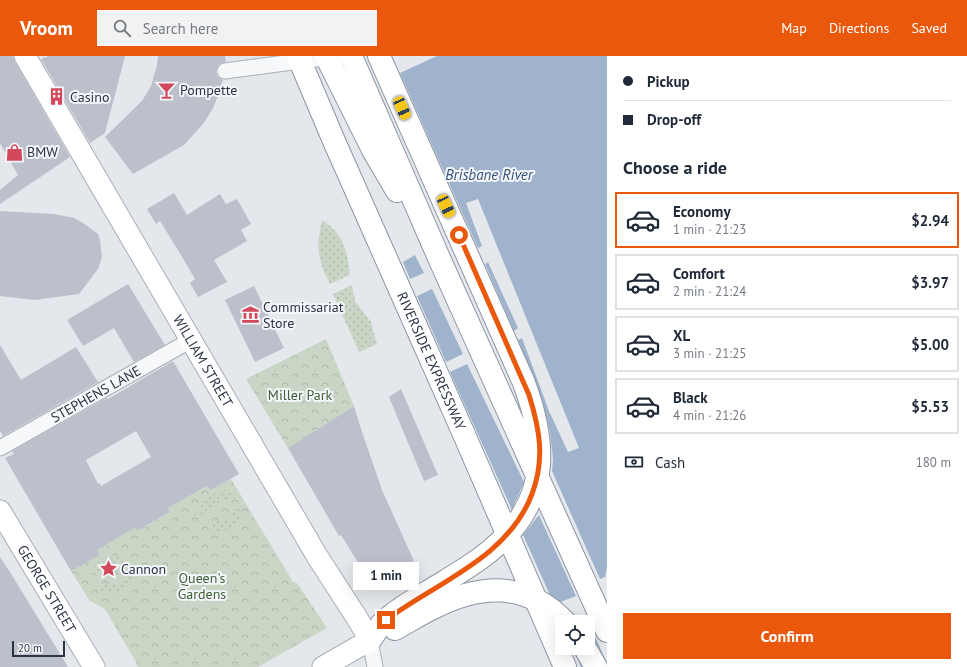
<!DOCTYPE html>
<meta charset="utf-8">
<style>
body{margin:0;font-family:"PT Sans",sans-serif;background:#f2f2f3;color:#1f2937;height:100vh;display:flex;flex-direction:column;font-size:15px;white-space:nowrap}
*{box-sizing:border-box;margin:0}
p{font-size:13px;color:#747a83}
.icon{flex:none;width:22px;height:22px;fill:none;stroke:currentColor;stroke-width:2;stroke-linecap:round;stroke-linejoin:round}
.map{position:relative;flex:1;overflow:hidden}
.details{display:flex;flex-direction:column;background:#fff;width:360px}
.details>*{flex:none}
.guide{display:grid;align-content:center;height:88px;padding:0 16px;background:#fff}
.fabs{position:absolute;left:555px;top:559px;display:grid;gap:8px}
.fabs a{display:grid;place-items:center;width:40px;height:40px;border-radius:0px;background:#fff;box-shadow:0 4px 16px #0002;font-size:20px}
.scale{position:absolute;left:12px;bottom:10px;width:53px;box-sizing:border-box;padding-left:4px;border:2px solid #2b3445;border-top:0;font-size:11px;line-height:14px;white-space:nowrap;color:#2b3445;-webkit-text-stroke:3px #f4f6f9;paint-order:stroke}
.end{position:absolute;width:18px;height:18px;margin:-9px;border:5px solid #ea580c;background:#fff;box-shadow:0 0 0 2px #fff}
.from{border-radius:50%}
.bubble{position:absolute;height:28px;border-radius:0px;background:#fff;box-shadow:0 4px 16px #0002;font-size:13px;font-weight:800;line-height:28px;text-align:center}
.car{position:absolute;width:12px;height:24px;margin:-12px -6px;border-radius:5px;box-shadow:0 0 3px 1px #0007;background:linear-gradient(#f5c518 24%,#345 0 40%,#f5c518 0 76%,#345 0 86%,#f5c518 0)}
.guide b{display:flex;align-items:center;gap:14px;height:38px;font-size:15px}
.guide b+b{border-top:1px solid #e0e1e3}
.guide i{width:10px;height:10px;background:#1f2937}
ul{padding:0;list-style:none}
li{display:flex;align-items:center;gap:12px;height:56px;margin:0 8px 6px;padding:0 8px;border:2px solid #e0e1e3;border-radius:0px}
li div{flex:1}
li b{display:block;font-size:15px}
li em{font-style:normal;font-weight:800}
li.selected{border-color:#ea580c}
li>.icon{width:36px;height:36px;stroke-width:1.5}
h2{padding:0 16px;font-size:18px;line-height:48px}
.pay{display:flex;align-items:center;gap:10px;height:44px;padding:0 16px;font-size:15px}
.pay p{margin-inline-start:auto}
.cta{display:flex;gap:8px;margin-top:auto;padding:8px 16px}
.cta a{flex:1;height:46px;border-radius:0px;background:#ea580c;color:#fff;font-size:16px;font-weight:800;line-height:46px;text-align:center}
header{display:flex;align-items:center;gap:24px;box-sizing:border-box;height:56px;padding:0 20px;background:#ea580c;color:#fff}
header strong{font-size:19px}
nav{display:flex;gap:22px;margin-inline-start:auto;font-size:14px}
.search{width:280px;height:36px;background:#f2f2f3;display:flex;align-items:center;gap:10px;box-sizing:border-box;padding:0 14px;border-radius:0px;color:#747a83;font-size:15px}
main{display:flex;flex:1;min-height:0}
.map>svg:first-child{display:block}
.park{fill:url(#park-crowns)}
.garden{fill:url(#garden-dots)}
.water{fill:#9fb4cc}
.pier{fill:#e4e7ec;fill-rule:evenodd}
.building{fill:#bbc0ca;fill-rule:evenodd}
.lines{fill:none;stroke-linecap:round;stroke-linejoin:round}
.street-casing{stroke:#a9aeb7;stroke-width:17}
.secondary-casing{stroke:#a9aeb7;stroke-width:23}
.highway-casing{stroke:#8b94a3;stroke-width:24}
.street{stroke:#f7f8fa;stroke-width:15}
.secondary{stroke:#fff;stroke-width:21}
.highway{stroke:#fff;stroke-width:22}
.route{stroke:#ea580c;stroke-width:5}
.labels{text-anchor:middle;stroke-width:4;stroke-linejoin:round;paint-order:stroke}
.poi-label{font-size:14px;fill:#2b3445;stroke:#f4f6f9;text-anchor:start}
.street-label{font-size:14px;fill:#2b3445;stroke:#f4f6f9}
.park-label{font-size:14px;fill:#3f6138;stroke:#f4f6f9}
.water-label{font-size:15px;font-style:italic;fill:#34527a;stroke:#f4f6f9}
</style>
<header>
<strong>Vroom</strong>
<div class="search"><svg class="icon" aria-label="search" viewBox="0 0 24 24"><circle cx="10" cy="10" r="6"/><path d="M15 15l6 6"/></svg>Search here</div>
<nav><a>Map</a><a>Directions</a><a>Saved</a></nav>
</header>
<main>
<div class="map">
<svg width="607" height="611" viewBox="0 0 607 611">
<defs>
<pattern id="park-crowns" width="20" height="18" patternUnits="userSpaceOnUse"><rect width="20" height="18" fill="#c9d6c5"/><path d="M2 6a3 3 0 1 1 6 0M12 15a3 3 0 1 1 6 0" fill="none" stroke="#adb8ab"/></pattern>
<pattern id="garden-dots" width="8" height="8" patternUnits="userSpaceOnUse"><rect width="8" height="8" fill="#c9d6c5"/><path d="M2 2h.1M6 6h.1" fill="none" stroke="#adb8ab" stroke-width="1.8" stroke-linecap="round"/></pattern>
</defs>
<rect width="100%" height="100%" fill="#e4e7ec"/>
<g class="park">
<path d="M326,283l28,67 -66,42 -42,-69z"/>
<path d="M231,423l62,103 4,1 30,45 -69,39h-120l-2,-5 -31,-53 -16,-9 -18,-29 29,-16 -3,-5 39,-23 2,4 32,-19 -2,-4 39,-22 4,4z"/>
</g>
<g class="garden">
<path d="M322,164c22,14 25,30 28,55l-20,9c-13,-25 -14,-36 -8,-64z"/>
<path d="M352,229l3,16 16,21 6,22 -18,8 -26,-58z"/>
<path d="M218,436c6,-1 14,-2 18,5l-7,4 -6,-1 -8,2 -4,5 -2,5 -7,4c-4,-11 5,-22 16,-24z"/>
<path d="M242,450c3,18 -21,34 -35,20l8,-5c9,3 17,-1 19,-11z"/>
<path d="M110,499l11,1 5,4 -7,4 -9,-1 -4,2 -3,2 -4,9 -6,4c-4,-12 6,-22 17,-25z"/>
<path d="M132,514c4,18 -16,29 -32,22l-2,-4 6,-3h12l6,-4 2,-7z"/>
</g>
<path class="water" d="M340,0h267v611h-37l-7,-19h25v-26h-26l-196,-434z"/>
<path class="pier" d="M338,0h99l-37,17 78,175 4,-2 -16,-43 12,-4 101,249 -11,4 -19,-41 -27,-73 -4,2 25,63 7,29 3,27 -1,12 48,108 5,-2 2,-9v95l-20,-44 -13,-1 2,4h-14v26h26l-4,19 -7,-10 4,10h-13l-204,-479zM415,199l9,18 -14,6 -7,-17zM488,206l30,66 -4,3 -29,-67zM464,218l33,64 -4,2zM432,233l31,65 -17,8 -29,-66zM467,308l57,118 -12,28 -62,-138zM539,459l37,81 -18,7 -7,-5 -28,-63z"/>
<g class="building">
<path d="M0,0h13l2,6 55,95 -70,47v-14l18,-15 -18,-32z"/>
<path d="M49,0h76l-20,77 -15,10 -49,-84z"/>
<path d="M158,0h67l1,6 -7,2 -2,4 -1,4 2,5 5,3 -5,16 -6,14 -9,14 -19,21 -51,29 -28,-37 37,-36 9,-15 6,-21z"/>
<path d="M174,137l13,22 33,-21 6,10 11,-5 14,25 -10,6 6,11 -33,19 13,22 -29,15 -8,-14 5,-4 -14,-24 -21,-34 -4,3 -9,-15z"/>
<path d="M0,155l54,3 20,4 9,5 15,11 2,6 2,17 -4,12 -19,25 -44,6 -35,-4z"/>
<path d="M128,228l37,61 -31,17 -20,-34 -31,18 -16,-26z"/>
<path d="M254,230l30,62 -29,14 -30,-62z"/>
<path d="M0,289l21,35 55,-33 22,35 -95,54 -3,-5z"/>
<path d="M173,305l66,113 -28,16 -4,-4 -39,22 2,4 -33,19 -1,-4 -39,23 3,5 -29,16 -66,-113 9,-4 -2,-3 95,-53 1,1zM136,375l15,26 -50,29 -1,-3 -2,1 -12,-24z"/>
<path d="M401,333l37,86 -14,6 -35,-84z"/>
<path d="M354,350l8,26 20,58 32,71 -33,15 -10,-1 -10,-8 -20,-32 -2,1 -51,-88z"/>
<path d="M0,501l13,20 55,90h-68z"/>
</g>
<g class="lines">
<defs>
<g id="street">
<path d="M225,15l113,-15"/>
<path id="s1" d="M0,392l191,-108"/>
<path d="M370,584l5,27"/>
</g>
<g id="secondary">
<path id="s2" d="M25,0l292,500 40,62 13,22 -47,27"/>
<path id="s3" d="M0,455l94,156"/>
</g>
<g id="highway">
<path id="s4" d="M298,0l36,85 129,291 102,235"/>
<path d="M326,0l48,96 23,39"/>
<path d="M351,0l88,202 168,373"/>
<path d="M395,573c13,-7 25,-15 38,-21 47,-24 93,-27 132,14"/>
<path d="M370,584c5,-7 10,-16 17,-21 17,-15 38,-25 57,-37 19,-12 40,-24 57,-41 48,-46 45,-99 23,-158l-145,-327"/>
<path d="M585,592l11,19"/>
</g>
</defs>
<use href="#street" class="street-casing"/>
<use href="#secondary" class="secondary-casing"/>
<use href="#highway" class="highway-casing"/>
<use href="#street" class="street"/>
<use href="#secondary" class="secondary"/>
<use href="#highway" class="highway"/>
</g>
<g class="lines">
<path class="route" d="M386,564c51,-38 122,-62 146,-126 13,-35 8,-64 -3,-99l-70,-160"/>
</g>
<defs>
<symbol id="bar-bare" viewBox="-9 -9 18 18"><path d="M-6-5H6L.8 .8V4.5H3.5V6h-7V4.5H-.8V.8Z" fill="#d1495b" stroke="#f4f6f9" stroke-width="2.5" paint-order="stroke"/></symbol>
<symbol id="building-bare" viewBox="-9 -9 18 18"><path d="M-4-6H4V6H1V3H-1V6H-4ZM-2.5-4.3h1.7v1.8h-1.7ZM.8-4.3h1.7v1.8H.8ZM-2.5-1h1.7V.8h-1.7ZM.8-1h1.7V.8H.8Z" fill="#d1495b" stroke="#f4f6f9" stroke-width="2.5" paint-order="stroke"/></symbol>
<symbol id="shop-bare" viewBox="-9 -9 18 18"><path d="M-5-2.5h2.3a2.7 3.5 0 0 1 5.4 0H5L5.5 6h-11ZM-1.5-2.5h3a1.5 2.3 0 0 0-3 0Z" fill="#d1495b" stroke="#f4f6f9" stroke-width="2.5" paint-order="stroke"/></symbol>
<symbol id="museum-bare" viewBox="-9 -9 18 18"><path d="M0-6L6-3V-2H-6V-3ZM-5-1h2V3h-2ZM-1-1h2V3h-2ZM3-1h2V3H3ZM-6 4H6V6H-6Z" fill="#d1495b" stroke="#f4f6f9" stroke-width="2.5" paint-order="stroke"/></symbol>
<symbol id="sight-bare" viewBox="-9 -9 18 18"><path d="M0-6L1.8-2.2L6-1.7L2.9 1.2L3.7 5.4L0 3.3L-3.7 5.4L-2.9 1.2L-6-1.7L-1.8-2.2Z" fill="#d1495b" stroke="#f4f6f9" stroke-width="2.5" paint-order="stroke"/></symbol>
</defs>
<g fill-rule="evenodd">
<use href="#bar-bare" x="154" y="22" width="25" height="25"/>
<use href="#building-bare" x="44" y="28" width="25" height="25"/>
<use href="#shop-bare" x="2" y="84" width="25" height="25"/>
<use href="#museum-bare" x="238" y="246" width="25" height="25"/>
<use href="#sight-bare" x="96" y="500" width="25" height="25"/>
</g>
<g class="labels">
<g class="poi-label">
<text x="180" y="39">Pompette</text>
<text x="70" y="46">Casino</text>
<text x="27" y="101">BMW</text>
<text x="263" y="256">Commissariat<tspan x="263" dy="16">Store</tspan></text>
<text x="121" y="518">Cannon</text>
</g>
<g class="street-label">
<text dy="5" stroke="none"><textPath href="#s2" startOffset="353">WILLIAM STREET</textPath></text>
<text dy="5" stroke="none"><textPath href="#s4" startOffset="333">RIVERSIDE EXPRESSWAY</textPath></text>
<text dy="5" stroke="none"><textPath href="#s1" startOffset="110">STEPHENS LANE</textPath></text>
<text dy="5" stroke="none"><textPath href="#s3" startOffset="91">GEORGE STREET</textPath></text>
</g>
<g class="park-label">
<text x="300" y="344">Miller Park</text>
<text x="202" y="527">Queen's<tspan x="202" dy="16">Gardens</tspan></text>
</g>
<g class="water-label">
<text x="489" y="124">Brisbane River</text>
</g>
</g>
</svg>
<div class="fabs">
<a><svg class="icon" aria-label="locate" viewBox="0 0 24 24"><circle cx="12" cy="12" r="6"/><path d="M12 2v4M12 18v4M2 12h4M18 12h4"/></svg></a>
</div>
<div class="scale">20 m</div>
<i class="end from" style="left:459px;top:179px"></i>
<i class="end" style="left:386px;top:564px"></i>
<div class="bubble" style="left:353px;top:506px;width:66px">1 min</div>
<i class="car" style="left:402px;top:52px;rotate:156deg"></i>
<i class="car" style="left:446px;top:150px;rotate:155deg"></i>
</div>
<section class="details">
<div class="guide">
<b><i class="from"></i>Pickup</b>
<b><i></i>Drop-off</b>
</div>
<h2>Choose a ride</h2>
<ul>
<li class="selected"><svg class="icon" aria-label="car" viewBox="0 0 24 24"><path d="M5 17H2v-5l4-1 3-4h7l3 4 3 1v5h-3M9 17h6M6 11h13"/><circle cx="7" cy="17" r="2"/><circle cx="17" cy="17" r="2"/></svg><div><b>Economy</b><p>1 min · 21:23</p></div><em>$2.94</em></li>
<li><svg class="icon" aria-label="car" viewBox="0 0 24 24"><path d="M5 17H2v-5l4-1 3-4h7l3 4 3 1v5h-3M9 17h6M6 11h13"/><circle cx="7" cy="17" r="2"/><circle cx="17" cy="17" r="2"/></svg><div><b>Comfort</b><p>2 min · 21:24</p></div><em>$3.97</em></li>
<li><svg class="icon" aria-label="car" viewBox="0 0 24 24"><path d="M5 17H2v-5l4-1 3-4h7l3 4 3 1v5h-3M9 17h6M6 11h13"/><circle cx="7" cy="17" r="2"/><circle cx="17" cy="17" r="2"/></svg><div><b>XL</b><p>3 min · 21:25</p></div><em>$5.00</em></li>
<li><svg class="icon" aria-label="car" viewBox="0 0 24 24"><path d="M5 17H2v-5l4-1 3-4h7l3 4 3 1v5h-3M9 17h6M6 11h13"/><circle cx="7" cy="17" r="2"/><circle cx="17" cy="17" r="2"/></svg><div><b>Black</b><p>4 min · 21:26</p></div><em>$5.53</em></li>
</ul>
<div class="pay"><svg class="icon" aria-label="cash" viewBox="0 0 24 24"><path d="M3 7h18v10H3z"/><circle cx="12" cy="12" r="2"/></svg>Cash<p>180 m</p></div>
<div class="cta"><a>Confirm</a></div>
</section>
</main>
